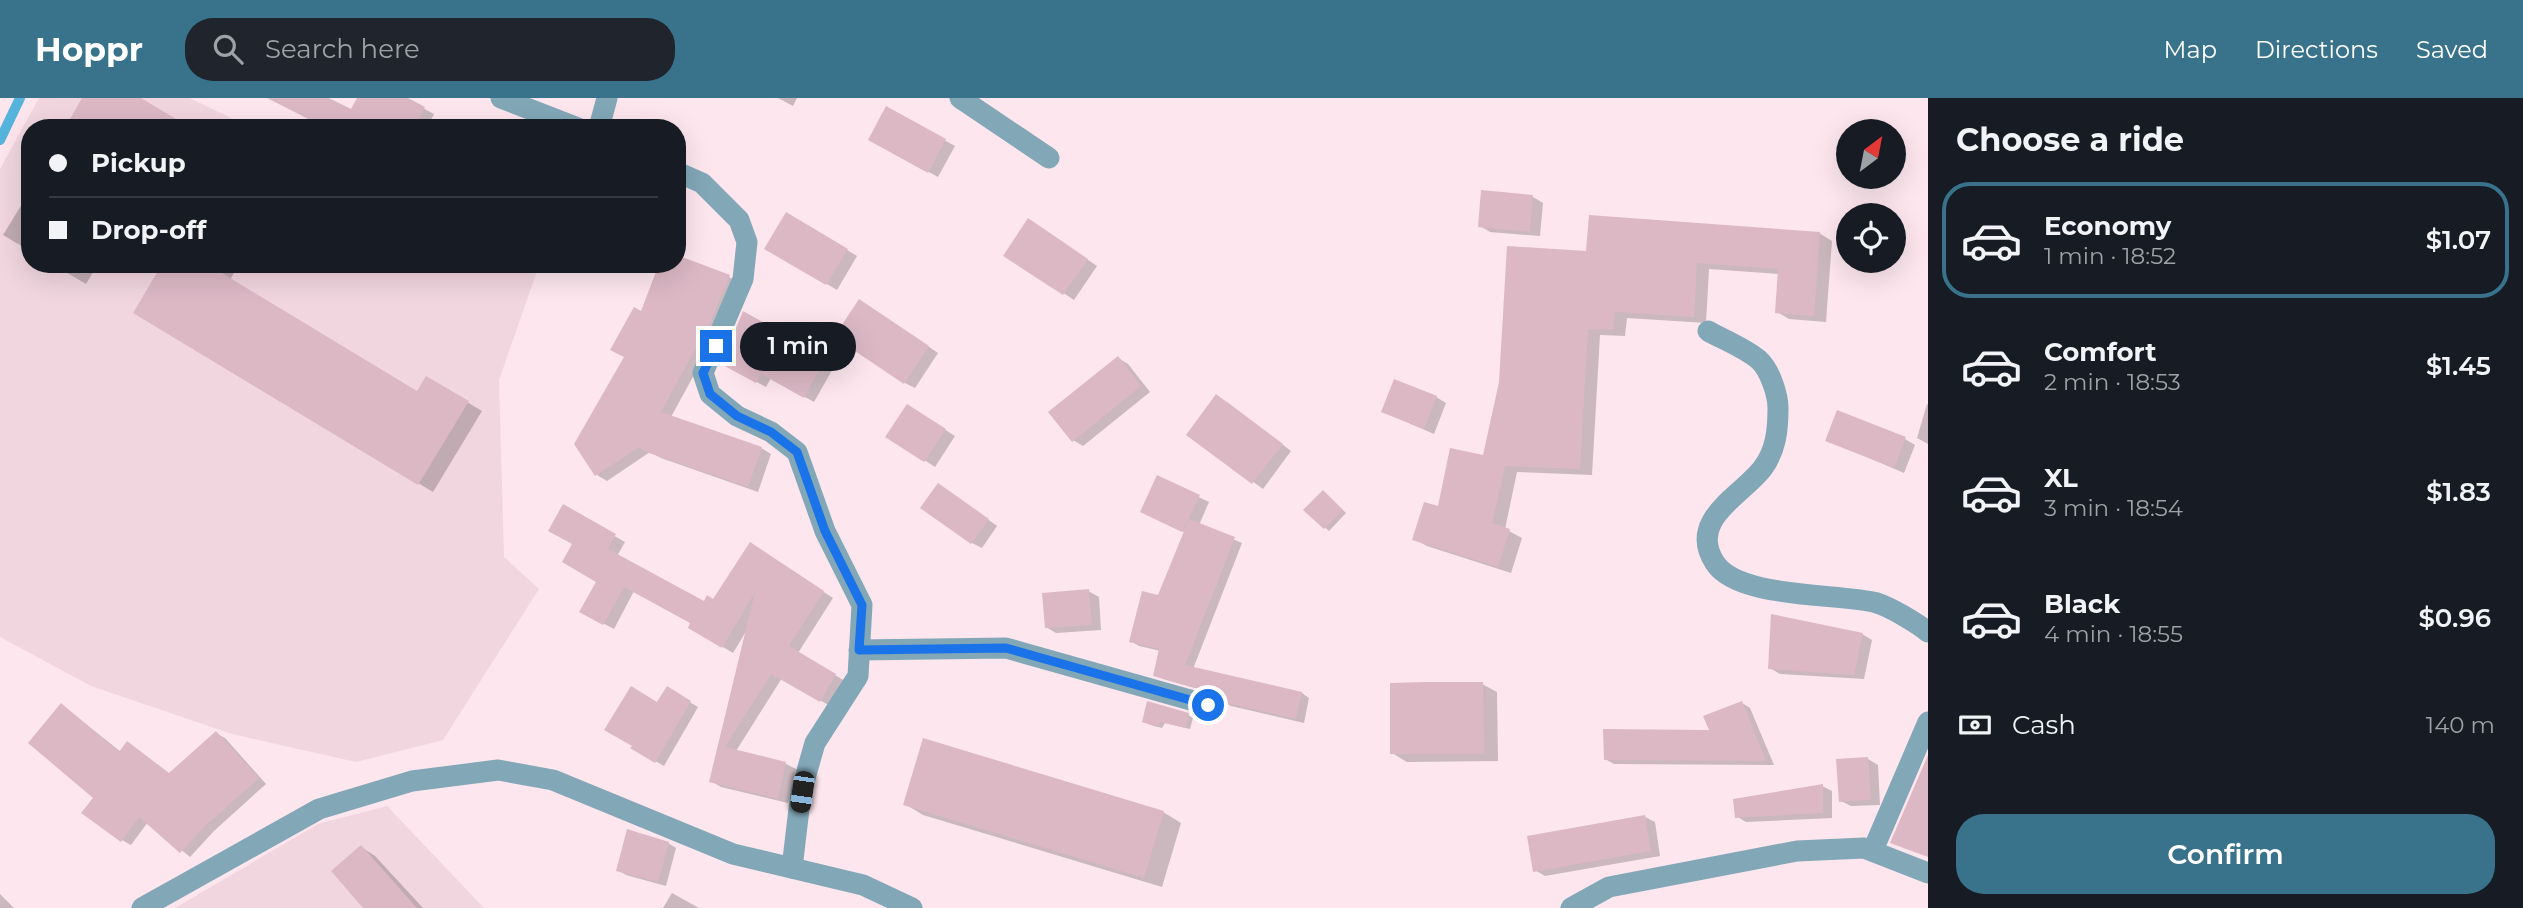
<!DOCTYPE html>
<meta charset="utf-8">
<style>
body{margin:0;font-family:Montserrat,sans-serif;background:#20242c;color:#f1f3f6;height:100vh;display:flex;flex-direction:column;font-size:26px;white-space:nowrap}
*{box-sizing:border-box;margin:0}
p{font-size:23px;color:#9ea1a6}
.icon{flex:none;width:38px;height:38px;fill:none;stroke:currentColor;stroke-width:2;stroke-linecap:round;stroke-linejoin:round}
.map{position:relative;flex:1;overflow:hidden}
.side{display:flex;flex-direction:column;background:#171b24;width:595px}
.side>*{flex:none}
.banner{position:absolute;left:21px;top:21px;width:665px;height:154px;border-radius:28px;box-shadow:0 7px 28px #0002;display:grid;align-content:center;height:154px;padding:0 28px;background:#171b24}
.needle{width:46px;rotate:32deg}
.buttons{position:absolute;left:1836px;top:21px;display:grid;gap:14px}
.buttons a{display:grid;place-items:center;width:70px;height:70px;border-radius:50%;background:#171b24;box-shadow:0 7px 28px #0002;font-size:35px}
.end{position:absolute;width:32px;height:32px;margin:-16px;border:9px solid #1a73e8;background:#fff;box-shadow:0 0 0 4px #fff}
.from{border-radius:50%}
.bubble{position:absolute;height:49px;border-radius:24px;background:#171b24;box-shadow:0 7px 28px #0002;font-size:23px;font-weight:600;line-height:49px;text-align:center}
.car{position:absolute;width:21px;height:42px;margin:-21px -10px;border-radius:9px;box-shadow:0 0 5px 2px #0007;background:linear-gradient(#222 24%,#8ab4d8 0 40%,#222 0 76%,#8ab4d8 0 86%,#222 0)}
.banner b{display:flex;align-items:center;gap:24px;height:66px;font-size:26px}
.banner b+b{border-top:2px solid #363941}
.banner i{width:18px;height:18px;background:#f1f3f6}
ul{padding:0;list-style:none}
li{display:flex;align-items:center;gap:21px;height:116px;margin:0 14px 10px;padding:0 14px;border:4px solid transparent;border-radius:28px}
li div{flex:1}
li b{display:block;font-size:26px}
li em{font-style:normal;font-weight:600}
li.active{border-color:#38738b}
li>.icon{width:63px;height:63px;stroke-width:1.5}
h2{padding:0 28px;font-size:32px;line-height:84px}
.pay{display:flex;align-items:center;gap:18px;height:77px;padding:0 28px;font-size:26px}
.pay p{margin-inline-start:auto}
.primary-button{display:flex;gap:14px;margin-top:auto;padding:14px 28px}
.primary-button a{flex:1;height:80px;border-radius:28px;background:#38738b;color:#fff;font-size:28px;font-weight:600;line-height:80px;text-align:center}
header{display:flex;align-items:center;gap:42px;box-sizing:border-box;height:98px;padding:0 35px;background:#38738b;color:#fff}
header strong{font-size:33px}
nav{display:flex;gap:38px;margin-inline-start:auto;font-size:24px}
.search{width:490px;height:63px;background:#20242c;display:flex;align-items:center;gap:18px;box-sizing:border-box;padding:0 24px;border-radius:28px;color:#9ea1a6;font-size:26px}
main{display:flex;flex:1;min-height:0}
.map>svg:first-child{display:block}
.built{fill:#f1d6df}
.shadow{fill:#0003}
.lines{fill:none;stroke-linecap:round;stroke-linejoin:round}
.stream{stroke:#55b4db;stroke-width:10}
.building{fill:#dcb8c5}
.minor{stroke:#82a7b7;stroke-width:21}
.route{stroke:#1a73e8;stroke-width:9}
</style>
<header>
<strong>Hoppr</strong>
<div class="search"><svg class="icon" aria-label="search" viewBox="0 0 24 24"><circle cx="10" cy="10" r="6"/><path d="M15 15l6 6"/></svg>Search here</div>
<nav><a>Map</a><a>Directions</a><a>Saved</a></nav>
</header>
<main>
<div class="map">
<svg width="1928" height="810" viewBox="0 0 1928 810">
<rect width="100%" height="100%" fill="#fde6ee"/>
<g class="built">
<path d="M39,0h151l61,30h-221v136h493l14,7 -38,109 5,177 35,32 -96,151 -87,22 -124,-28 -141,-48 -91,-49v-468z"/>
<path d="M387,708l97,102h-309l143,-84z"/>
</g>
<g class="shadow">
<path d="M269,0h56l27,14 7,-14h45l30,16 -7,14h-99z"/>
<path d="M778,0h19l-4,8z"/>
<path d="M887,11l68,37 -17,31 -68,-37z"/>
<path d="M30,93v60l-27,-16z"/>
<path d="M1483,94l50,5 10,6 -3,33 -50,-4 -10,-6z"/>
<path d="M787,116l70,42 -20,34 -70,-42z"/>
<path d="M1038,128l59,40 -23,34 -68,-45z"/>
<path d="M1819,135l13,8 -6,81 -37,-3 -12,-7 2,-38 -70,-5 -3,54 -79,-5 -2,18 -25,-1 -8,140 -75,-3 -12,57 17,9 -11,35 -84,-27 -13,-7 70,-82 104,-204z"/>
<path d="M52,166h46l-12,20z"/>
<path d="M164,166h75l-9,16 188,113 9,-15 55,33 -49,81 -298,-179z"/>
<path d="M729,179l10,5 -33,71 -35,64 90,31 10,6 -13,38 -97,-34 -11,-6 -43,29 -10,-6 29,-118 16,-44z"/>
<path d="M870,209l68,46 -23,35 -10,-5z"/>
<path d="M744,216l91,51 -21,37 -43,-24 -5,9 -43,-24z"/>
<path d="M1118,260l10,6 22,28 -67,54 -10,-6z"/>
<path d="M1436,299l10,6 -12,31 -51,-22z"/>
<path d="M1227,304l64,49 -28,38 -75,-55z"/>
<path d="M1927,306l1,1v39l-11,-6z"/>
<path d="M917,314l38,24 -20,31 -47,-31z"/>
<path d="M1905,341l10,6 -11,28 -77,-33z"/>
<path d="M1158,380l51,24 -10,23 43,18 -49,126 109,24 7,5 -5,25 -73,-17 -9,-5 -3,-6 -56,-16 -8,-4 6,-24 -22,-5 -8,-5 28,-44 27,-64 -33,-16z"/>
<path d="M948,393l49,35 -15,22 -10,-5z"/>
<path d="M1327,397l19,18 -17,18 -23,-21z"/>
<path d="M563,409l62,35 -8,14 87,47 10,-2 46,-51 73,48 -35,55 47,28 -15,25 -48,-28 -46,73 50,13 10,5 -8,34 -67,-16 -10,-6 37,-153 -15,25 -43,-26 2,-4 -58,-32 -20,38 -33,-17 17,-31 -24,-37z"/>
<path d="M1088,493l11,6 2,33 -45,3 -10,-6z"/>
<path d="M1862,536l10,6 -8,39 -84,-5 -10,-6z"/>
<path d="M1482,586l15,8 1,69 -91,1 -15,-9z"/>
<path d="M667,591l31,18 -34,59 -31,-18z"/>
<path d="M1742,605l8,5 24,57 -160,-1 -9,-5 107,-28z"/>
<path d="M62,607l59,47 49,22 46,-41 9,5 41,46 -52,47 -24,26 -42,-35 -17,23 -9,-5 -27,-43z"/>
<path d="M1188,617l5,3 -3,11 -25,-6 -3,5 -14,-4z"/>
<path d="M1868,661l10,6 2,40 -29,1 -10,-5z"/>
<path d="M1822,688l10,5v27l-86,4 -10,-6z"/>
<path d="M905,706l258,8 18,11 -19,64 -239,-72z"/>
<path d="M1645,719l10,5 5,34 -115,20 -10,-6z"/>
<path d="M668,745l8,5 -10,38 -40,-11 -8,-5z"/>
<path d="M361,749l14,9 48,52h-58l-32,-36z"/>
<path d="M672,795l27,15h-36z"/>
<path d="M0,796l14,14h-14z"/>
</g>
<g class="lines">
<path class="stream" d="M0,42l20,-42"/>
</g>
<g class="building">
<path d="M82,0h59l50,30h-126z"/>
<path d="M267,0h62l22,11 6,-11h51l17,9 -11,21h-88z"/>
<path d="M886,8l60,33 -18,34 -60,-33z"/>
<path d="M1481,92l52,5 -3,37 -52,-5z"/>
<path d="M786,114l62,37 -22,36 -62,-36z"/>
<path d="M1589,117l231,17 -6,84 -39,-3 3,-44 -81,-6 -3,54 -79,-5 -2,18 -25,-1 -8,140 -75,-3 -13,57 18,6 -12,38 -86,-27 12,-38 14,4 12,-58 33,7 16,-73 8,-136 79,5z"/>
<path d="M1028,120l60,41 -25,36 -60,-39z"/>
<path d="M677,157l53,20 -32,76 -3,-2 -34,63 101,35 -14,40 -99,-34 -10,-6 -44,29 -21,-32 50,-87 -14,-7 24,-43 7,4 18,-47h18z"/>
<path d="M162,166h45l210,127 9,-15 43,25 -51,84 -285,-172z"/>
<path d="M859,201l70,47 -25,38 -70,-47z"/>
<path d="M743,213l83,46 -22,41 -43,-24 -5,9 -35,-19z"/>
<path d="M1118,258l23,30 -69,56 -24,-30z"/>
<path d="M1394,281l43,17 -13,33 -43,-17z"/>
<path d="M1216,296l67,50 -31,40 -66,-49z"/>
<path d="M907,306l39,25 -22,33 -39,-25z"/>
<path d="M1837,312l69,27 -12,31 -69,-27z"/>
<path d="M1157,377l43,20 -18,37 -42,-20z"/>
<path d="M938,385l51,36 -18,25 -51,-36z"/>
<path d="M1323,392l20,20 -19,19 -21,-19z"/>
<path d="M563,406l53,30 -8,15 96,52 3,-6 6,4 37,-57 74,49 -35,55 47,28 -16,28 -49,-28 -46,73 61,15 -8,37 -69,-17 46,-190 -33,56 -34,-20 2,-5 -66,-36 -21,38 -24,-13 17,-30 -34,-20 10,-18 -24,-13z"/>
<path d="M1189,421l46,18 -50,128 117,27 -6,27 -75,-17 -3,-6 -6,-4 -59,-16 6,-27 -30,-7 13,-51 16,4z"/>
<path d="M1089,491l3,36 -47,3 -3,-35z"/>
<path d="M1771,516l92,19 -9,42 -86,-6z"/>
<path d="M1426,584h57l1,72h-94v-71z"/>
<path d="M631,588l26,16 10,-16 24,15 -36,62 -25,-15 2,-2 -28,-16z"/>
<path d="M1147,603l42,12 -3,15 -26,-6 -3,5 -15,-5z"/>
<path d="M1742,603l24,60 -162,-1 -1,-31 106,1 -6,-14z"/>
<path d="M61,605l58,49 8,-11 42,32 47,-42 43,47 -54,48 -25,27 -41,-36 -18,25 -40,-29 12,-15 -65,-55z"/>
<path d="M923,640l241,73 -20,67 -241,-73z"/>
<path d="M1928,657v102l-38,-14z"/>
<path d="M1868,659l3,43 -32,2 -3,-43z"/>
<path d="M1823,686v29l-88,5 -2,-19z"/>
<path d="M1645,717l6,36 -118,21 -6,-36z"/>
<path d="M627,731l42,13 -11,40 -42,-11z"/>
<path d="M361,747l56,63h-54l-32,-37z"/>
</g>
<g class="lines">
<g class="minor">
<path d="M501,0l77,30"/>
<path d="M960,0l89,60"/>
<path d="M599,30l8,-30"/>
<path d="M677,74l25,11 37,37 8,22 -4,37 -40,94 7,21 27,22 34,16 26,20 28,79 37,74 -4,71 -43,67 -14,49 -9,76"/>
<path d="M1708,233c16,9 37,17 51,29 11,10 19,35 19,48 0,22 -2,43 -16,61 -21,27 -75,51 -47,94 23,36 125,30 162,40 13,4 40,20 51,29"/>
<path d="M859,552l147,-2 202,57"/>
<path d="M1873,752l55,-128"/>
<path d="M142,810l177,-99 93,-28 86,-11 55,10 180,74 130,31 49,23"/>
<path d="M1571,810l38,-21 188,-36 67,-3 64,25"/>
</g>
</g>
<g class="lines">
<path class="route" d="M716,248l-13,27 7,21 27,22 34,16 26,20 28,79 37,74 -3,45 147,-2 202,57"/>
</g>
</svg>
<div class="buttons">
<a><svg class="needle" viewBox="-14 -14 28 28"><path d="M0-13l5 13h-10z" fill="#e53935"/><path d="M0 13l5-13h-10z" fill="#9ea1a6"/></svg></a>
<a><svg class="icon" aria-label="locate" viewBox="0 0 24 24"><circle cx="12" cy="12" r="6"/><path d="M12 2v4M12 18v4M2 12h4M18 12h4"/></svg></a>
</div>
<i class="end from" style="left:1208px;top:607px"></i>
<i class="end" style="left:716px;top:248px"></i>
<div class="bubble" style="left:740px;top:224px;width:116px">1 min</div>
<i class="car" style="left:802px;top:694px;rotate:188deg"></i>
<div class="banner">
<b><i class="from"></i>Pickup</b>
<b><i></i>Drop-off</b>
</div>
</div>
<section class="side">
<h2>Choose a ride</h2>
<ul>
<li class="active"><svg class="icon" aria-label="car" viewBox="0 0 24 24"><path d="M5 17H2v-5l4-1 3-4h7l3 4 3 1v5h-3M9 17h6M6 11h13"/><circle cx="7" cy="17" r="2"/><circle cx="17" cy="17" r="2"/></svg><div><b>Economy</b><p>1 min · 18:52</p></div><em>$1.07</em></li>
<li><svg class="icon" aria-label="car" viewBox="0 0 24 24"><path d="M5 17H2v-5l4-1 3-4h7l3 4 3 1v5h-3M9 17h6M6 11h13"/><circle cx="7" cy="17" r="2"/><circle cx="17" cy="17" r="2"/></svg><div><b>Comfort</b><p>2 min · 18:53</p></div><em>$1.45</em></li>
<li><svg class="icon" aria-label="car" viewBox="0 0 24 24"><path d="M5 17H2v-5l4-1 3-4h7l3 4 3 1v5h-3M9 17h6M6 11h13"/><circle cx="7" cy="17" r="2"/><circle cx="17" cy="17" r="2"/></svg><div><b>XL</b><p>3 min · 18:54</p></div><em>$1.83</em></li>
<li><svg class="icon" aria-label="car" viewBox="0 0 24 24"><path d="M5 17H2v-5l4-1 3-4h7l3 4 3 1v5h-3M9 17h6M6 11h13"/><circle cx="7" cy="17" r="2"/><circle cx="17" cy="17" r="2"/></svg><div><b>Black</b><p>4 min · 18:55</p></div><em>$0.96</em></li>
</ul>
<div class="pay"><svg class="icon" aria-label="cash" viewBox="0 0 24 24"><path d="M3 7h18v10H3z"/><circle cx="12" cy="12" r="2"/></svg>Cash<p>140 m</p></div>
<div class="primary-button"><a>Confirm</a></div>
</section>
</main>
